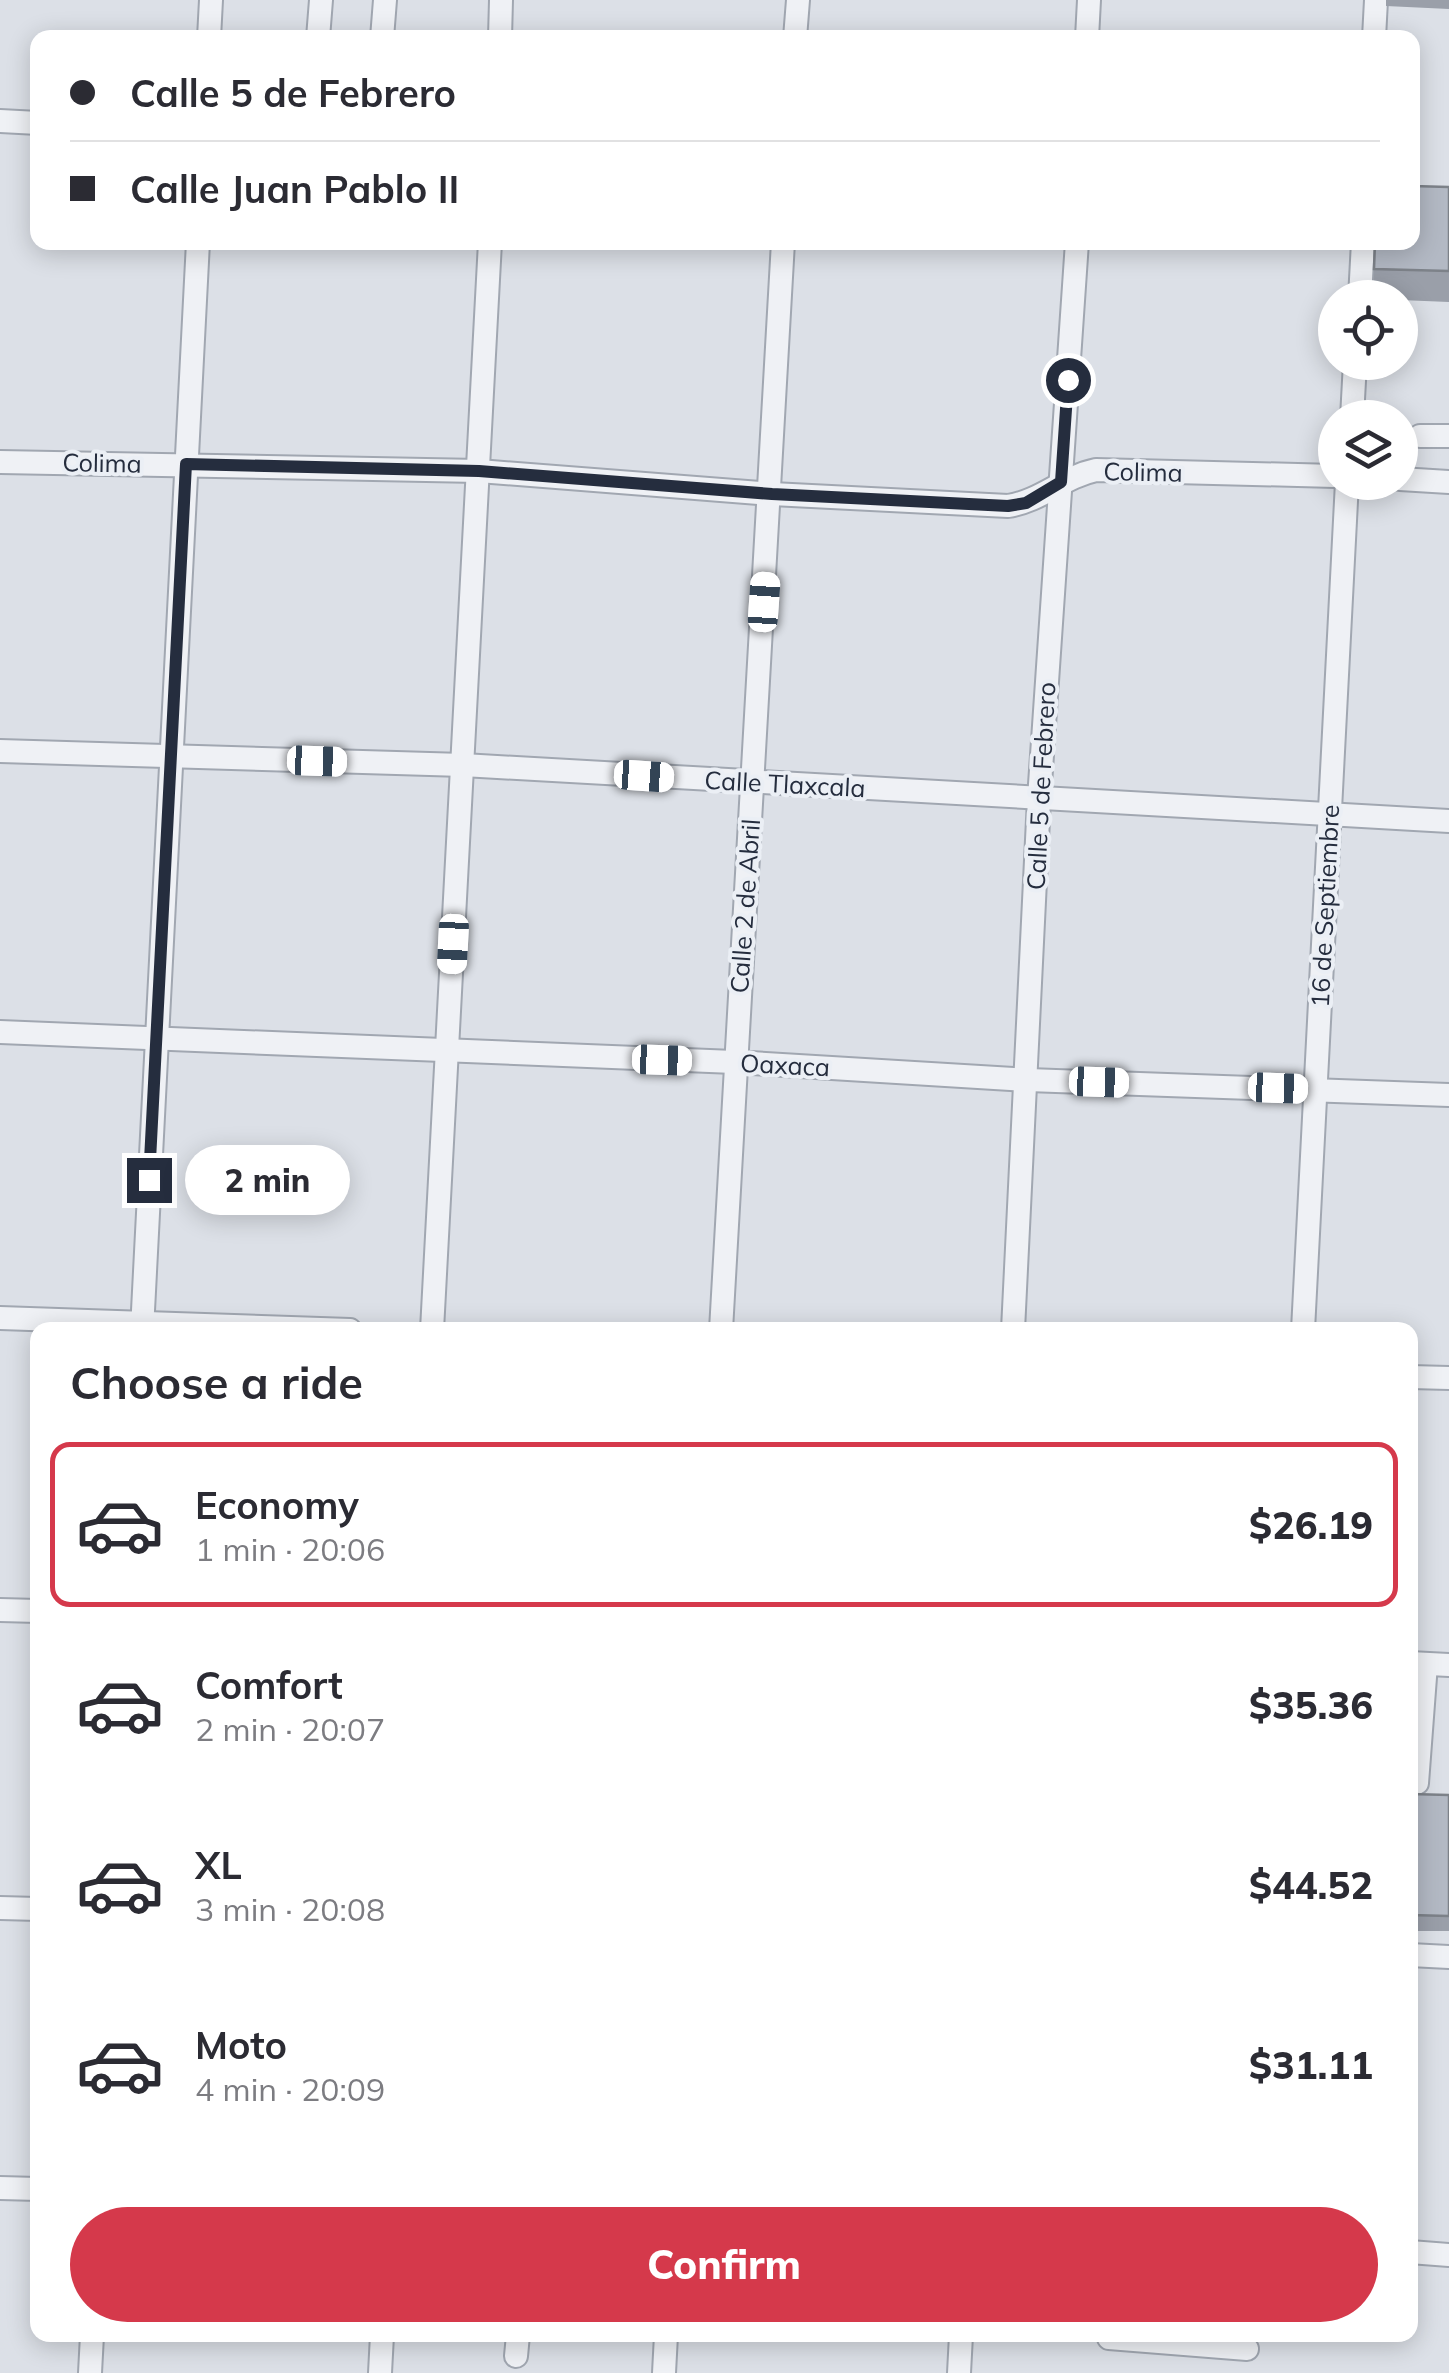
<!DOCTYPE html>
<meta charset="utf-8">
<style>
body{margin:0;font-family:Mulish,sans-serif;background:#f7f7f7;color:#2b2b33;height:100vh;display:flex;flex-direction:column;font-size:38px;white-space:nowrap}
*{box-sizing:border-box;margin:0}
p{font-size:32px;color:#7c7c81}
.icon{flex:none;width:55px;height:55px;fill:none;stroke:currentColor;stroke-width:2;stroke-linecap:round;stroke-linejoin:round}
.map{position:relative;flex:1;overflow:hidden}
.side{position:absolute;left:30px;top:1322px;width:1388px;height:1020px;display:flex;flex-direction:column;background:#fff;border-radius:20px;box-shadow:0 5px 25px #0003}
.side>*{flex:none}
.top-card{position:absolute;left:30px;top:30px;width:1390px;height:220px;border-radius:20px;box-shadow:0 5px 25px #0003;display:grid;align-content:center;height:220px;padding:0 40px;background:#fff}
.controls{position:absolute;left:1318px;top:280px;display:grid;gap:20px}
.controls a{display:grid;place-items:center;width:100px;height:100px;border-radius:50%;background:#fff;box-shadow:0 5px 25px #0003;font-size:50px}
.end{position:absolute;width:45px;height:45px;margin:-22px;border:12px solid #252d3e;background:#fff;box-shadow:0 0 0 5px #fff}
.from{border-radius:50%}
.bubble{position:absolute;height:70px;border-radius:35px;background:#fff;box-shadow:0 5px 25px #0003;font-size:32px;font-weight:800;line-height:70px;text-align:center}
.car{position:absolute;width:30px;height:60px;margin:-30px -15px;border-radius:12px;box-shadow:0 0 8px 2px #0007;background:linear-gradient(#fff 24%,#345 0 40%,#fff 0 76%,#345 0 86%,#fff 0)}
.top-card b{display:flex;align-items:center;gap:35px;height:95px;font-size:38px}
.top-card b+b{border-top:2px solid #e1e1e2}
.top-card i{width:25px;height:25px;background:#2b2b33}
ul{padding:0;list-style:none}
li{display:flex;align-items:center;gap:30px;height:165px;margin:0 20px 15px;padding:0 20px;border:5px solid transparent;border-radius:20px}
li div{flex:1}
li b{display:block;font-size:38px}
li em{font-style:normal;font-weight:800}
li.on{border-color:#d5394b}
li>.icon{width:90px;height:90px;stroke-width:1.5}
h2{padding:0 40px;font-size:45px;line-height:120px}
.cta{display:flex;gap:20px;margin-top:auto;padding:20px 40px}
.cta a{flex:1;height:115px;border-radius:60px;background:#d5394b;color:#fff;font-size:40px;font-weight:800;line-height:115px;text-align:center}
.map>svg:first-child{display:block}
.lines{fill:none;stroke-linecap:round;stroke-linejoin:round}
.minor-casing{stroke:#a1a7b1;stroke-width:26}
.minor{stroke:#eff1f5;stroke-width:22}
.wall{fill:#9a9fa9}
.building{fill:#b3b9c4;stroke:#7d8289;stroke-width:2.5}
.route{stroke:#252d3e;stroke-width:12}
.labels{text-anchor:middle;stroke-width:8;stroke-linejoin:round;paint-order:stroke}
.street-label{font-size:25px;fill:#252d3e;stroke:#ebeff5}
</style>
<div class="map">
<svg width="1449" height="2373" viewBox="0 0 1449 2373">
<rect width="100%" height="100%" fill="#dce0e7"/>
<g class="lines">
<defs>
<g id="minor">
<path d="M209,38l2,-38"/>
<path d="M318,38l3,-38"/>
<path d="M382,38l3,-38"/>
<path d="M500,38l1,-38"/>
<path d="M795,38l3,-38"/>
<path d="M1087,38l2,-38"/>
<path d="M1374,38l2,-38"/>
<path d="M0,121l38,2"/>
<path d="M1360,298l3,-56"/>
<path d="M1352,418l3,-56"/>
<path d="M1420,436h29"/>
<path d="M0,462l479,9 293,23 236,12c33,-5 55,-29 88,-36l239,6"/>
<path d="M1400,479l49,3"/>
<path d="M0,751l463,14 986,56"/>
<path d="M0,1032l734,30 294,18 421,15"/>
<path d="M0,1318l350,12"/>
<path d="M142,1330l56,-1088"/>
<path d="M432,1330l58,-1088"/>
<path d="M721,1330l62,-1088"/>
<path d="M1013,1330l26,-531 38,-557"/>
<path d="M1303,1330l44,-848"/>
<path d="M1410,1377l39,1"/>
<path d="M0,1610l38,1"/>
<path d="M1410,1663l39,2"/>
<path d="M1417,1783l9,-119"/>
<path d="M0,1908l38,1"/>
<path d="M1410,1955l39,2"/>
<path d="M0,2188l38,1"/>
<path d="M1410,2252l39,3"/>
<path d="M1109,2338l138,11"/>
<path d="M516,2356l2,-21"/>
<path d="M90,2373l2,-38"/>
<path d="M380,2373l2,-38"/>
<path d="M664,2373l2,-38"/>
<path d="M959,2373l2,-38"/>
</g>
</defs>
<use href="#minor" class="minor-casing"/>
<use href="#minor" class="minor"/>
</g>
<g class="wall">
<path d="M1386,0h63v9l-63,-3z"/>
<path d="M1449,187v115l-49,-2v-2h-26v-29z"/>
<path d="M1410,1794l39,1v136h-39z"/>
</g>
<g class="building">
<path d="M1412,186l37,1v84l-75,-2 1,-27h37z"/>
<path d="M1410,1794l39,1v121l-39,-1z"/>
</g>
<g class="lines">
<path class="route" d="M149,1180l37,-716 293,7 293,23 236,12 18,-3 35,-21 7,-102"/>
</g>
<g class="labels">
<g class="street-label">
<text transform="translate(102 463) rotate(1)" y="9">Colima</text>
<text transform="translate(1143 472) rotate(1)" y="9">Colima</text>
<text transform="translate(785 784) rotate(3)" y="9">Calle Tlaxcala</text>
<text transform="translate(1041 786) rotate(-87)" y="9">Calle 5 de Febrero</text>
<text transform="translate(745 906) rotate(-86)" y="9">Calle 2 de Abril</text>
<text transform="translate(1325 906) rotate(-87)" y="9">16 de Septiembre</text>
<text transform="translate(785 1065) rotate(3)" y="9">Oaxaca</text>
</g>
</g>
</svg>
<div class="controls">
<a><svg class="icon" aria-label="locate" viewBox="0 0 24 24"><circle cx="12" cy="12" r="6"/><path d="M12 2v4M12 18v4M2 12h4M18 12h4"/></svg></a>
<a><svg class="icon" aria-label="layers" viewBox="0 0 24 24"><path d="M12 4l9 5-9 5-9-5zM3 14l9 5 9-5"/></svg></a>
</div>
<i class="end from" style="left:1068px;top:380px"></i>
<i class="end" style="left:149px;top:1180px"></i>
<div class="bubble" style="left:185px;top:1145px;width:165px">2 min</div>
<i class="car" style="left:764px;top:602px;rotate:4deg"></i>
<i class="car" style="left:317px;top:761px;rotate:92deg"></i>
<i class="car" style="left:644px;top:776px;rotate:94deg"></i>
<i class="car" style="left:453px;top:944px;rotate:183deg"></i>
<i class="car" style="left:662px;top:1060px;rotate:92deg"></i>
<i class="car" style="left:1099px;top:1082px;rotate:92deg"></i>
<i class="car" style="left:1278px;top:1088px;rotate:92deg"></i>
<div class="top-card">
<b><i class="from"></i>Calle 5 de Febrero</b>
<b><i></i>Calle Juan Pablo II</b>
</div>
<section class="side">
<h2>Choose a ride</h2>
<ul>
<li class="on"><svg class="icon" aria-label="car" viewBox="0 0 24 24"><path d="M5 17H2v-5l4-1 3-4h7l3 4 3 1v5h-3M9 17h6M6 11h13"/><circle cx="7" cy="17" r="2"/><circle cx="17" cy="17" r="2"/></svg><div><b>Economy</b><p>1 min · 20:06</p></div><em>$26.19</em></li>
<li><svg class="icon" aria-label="car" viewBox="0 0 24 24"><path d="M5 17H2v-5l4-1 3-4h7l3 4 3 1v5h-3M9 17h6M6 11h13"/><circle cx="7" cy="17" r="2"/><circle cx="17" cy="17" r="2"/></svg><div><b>Comfort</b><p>2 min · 20:07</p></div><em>$35.36</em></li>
<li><svg class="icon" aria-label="car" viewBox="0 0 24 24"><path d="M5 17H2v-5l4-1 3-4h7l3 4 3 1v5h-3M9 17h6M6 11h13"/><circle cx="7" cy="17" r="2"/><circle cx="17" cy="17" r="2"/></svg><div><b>XL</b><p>3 min · 20:08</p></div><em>$44.52</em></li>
<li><svg class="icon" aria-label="car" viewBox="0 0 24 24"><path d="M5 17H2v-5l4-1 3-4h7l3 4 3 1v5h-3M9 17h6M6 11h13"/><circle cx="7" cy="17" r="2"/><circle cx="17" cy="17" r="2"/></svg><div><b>Moto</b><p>4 min · 20:09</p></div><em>$31.11</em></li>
</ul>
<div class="cta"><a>Confirm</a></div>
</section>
</div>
